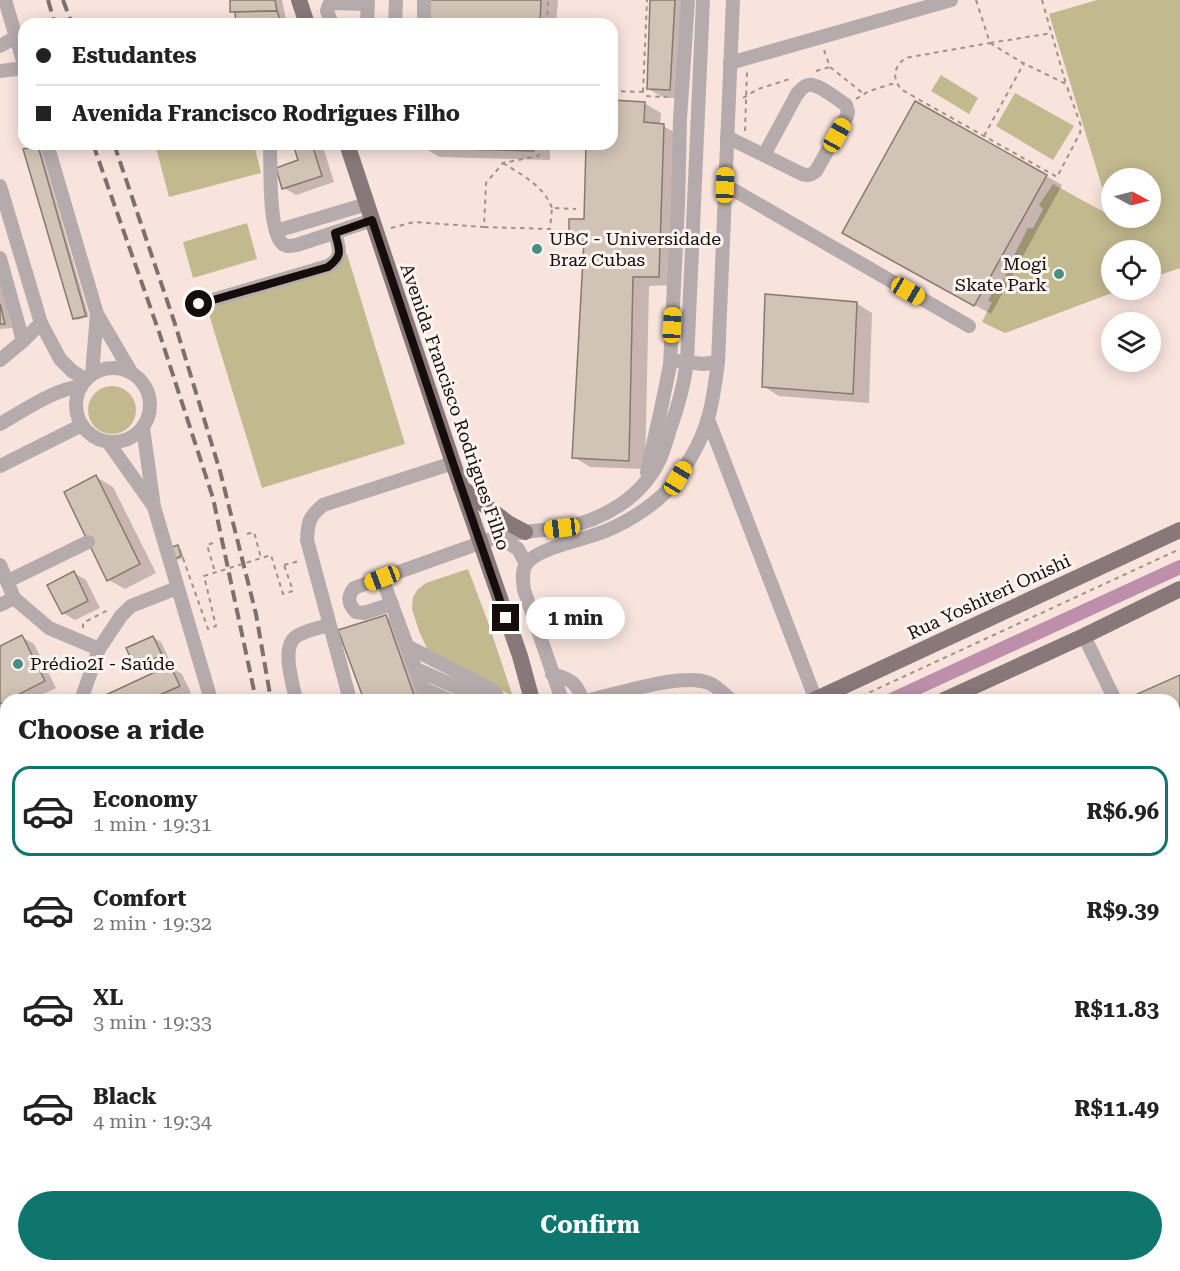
<!DOCTYPE html>
<meta charset="utf-8">
<style>
body{margin:0;font-family:"Roboto Serif",serif;background:#f2f2f2;color:#222;height:100vh;display:flex;flex-direction:column;font-size:22px;white-space:nowrap}
*{box-sizing:border-box;margin:0}
p{font-size:20px;color:#767676}
.icon{flex:none;width:33px;height:33px;fill:none;stroke:currentColor;stroke-width:2;stroke-linecap:round;stroke-linejoin:round}
.map{position:relative;flex:1;overflow:hidden}
.side{position:absolute;left:0px;top:694px;width:1180px;height:578px;display:flex;flex-direction:column;background:#fff;border-radius:18px 18px 0 0;box-shadow:0 3px 15px #0003}
.side>*{flex:none}
.guide{position:absolute;left:18px;top:18px;width:600px;height:132px;border-radius:18px;box-shadow:0 3px 15px #0003;display:grid;align-content:center;height:132px;padding:0 18px;background:#fff}
.needle{width:39px;rotate:97deg}
.buttons{position:absolute;left:1101px;top:168px;display:grid;gap:12px}
.buttons a{display:grid;place-items:center;width:60px;height:60px;border-radius:50%;background:#fff;box-shadow:0 3px 15px #0003;font-size:30px}
.end{position:absolute;width:27px;height:27px;margin:-14px;border:8px solid #140d0b;background:#fff;box-shadow:0 0 0 3px #fff}
.from{border-radius:50%}
.bubble{position:absolute;height:42px;border-radius:21px;background:#fff;box-shadow:0 3px 15px #0003;font-size:20px;font-weight:700;line-height:42px;text-align:center}
.car{position:absolute;width:18px;height:36px;margin:-18px -9px;border-radius:8px;box-shadow:0 0 4px 2px #0007;background:linear-gradient(#f5c518 24%,#345 0 40%,#f5c518 0 76%,#345 0 86%,#f5c518 0)}
.guide b{display:flex;align-items:center;gap:21px;height:57px;font-size:22px}
.guide b+b{border-top:2px solid #e0e0e0}
.guide i{width:15px;height:15px;background:#222}
ul{padding:0;list-style:none}
li{display:flex;align-items:center;gap:18px;height:90px;margin:0 12px 9px;padding:0 6px;border:3px solid transparent;border-radius:18px}
li div{flex:1}
li b{display:block;font-size:22px}
li em{font-style:normal;font-weight:700}
li.current{border-color:#0f766e}
li>.icon{width:54px;height:54px;stroke-width:1.5}
h2{padding:0 18px;font-size:27px;line-height:72px}
.primary-button{display:flex;gap:12px;margin-top:auto;padding:12px 18px}
.primary-button a{flex:1;height:69px;border-radius:36px;background:#0f766e;color:#fff;font-size:24px;font-weight:700;line-height:69px;text-align:center}
.map>svg:first-child{display:block}
.green{fill:#c3b98f;fill-rule:evenodd}
.shadow{fill:#0003}
.lines{fill:none;stroke-linecap:round;stroke-linejoin:round}
.canal{stroke:#bd8fab;stroke-width:14}
.building{fill:#d1c3b5;stroke:#877a6d;stroke-width:1.5}
.path{stroke:#a1918d;stroke-width:2;stroke-dasharray:4.5 4.5;stroke-linecap:butt}
.minor{stroke:#b5abac;stroke-width:14}
.major{stroke:#887879;stroke-width:16}
.rail{stroke:#7e706c;stroke-width:4;stroke-dasharray:12 6;stroke-linecap:butt}
.path-bridge{stroke:#a1918d;stroke-width:2;stroke-dasharray:4.5 4.5;stroke-linecap:butt}
.route{stroke:#140d0b;stroke-width:8}
.poi-dot{fill:#498e83;stroke:#fcf4f1;stroke-width:2}
.labels{text-anchor:middle;stroke-width:6;stroke-linejoin:round;paint-order:stroke}
.poi-label{font-size:18px;fill:#140d0b;stroke:#fcf4f1;text-anchor:start}
.street-label{font-size:18px;fill:#140d0b;stroke:#fcf4f1}
</style>
<div class="map">
<svg width="1180" height="1271" viewBox="0 0 1180 1271">
<rect width="100%" height="100%" fill="#f8e3dd"/>
<g class="green">
<path d="M1097,0h83v268l-29,10 -1,-28h-38v40h8l-115,43 -23,-11 10,-20 -4,-1 6,-12h6l12,-30 16,-31h5l10,-19 -4,-4 14,-21 58,32 -62,-202zM1150,178v40h-38v-40z"/>
<path d="M941,75l37,23 -9,16 -38,-23z"/>
<path d="M1015,93l59,33 -21,34 -57,-34z"/>
<path d="M155,144h99l7,29 -92,24z"/>
<path d="M247,223l10,36 -64,19 -10,-36z"/>
<path d="M347,254l58,190 -143,44 -58,-190z"/>
<circle cx="112" cy="410" r="24"/>
<path d="M468,569l20,53 25,75 -33,-19 -51,-25 -10,-22 -7,-22 1,-12 5,-8 8,-6z"/>
<path d="M1180,920v114h-5l-1,-112z"/>
</g>
<g class="shadow">
<path d="M231,0h51l5,24h-49l-2,-10 -4,-3z"/>
<path d="M430,0h128l-2,24h-127z"/>
<path d="M651,0h40l-5,98h-21l-17,-9z"/>
<path d="M612,101l32,2 17,10 -1,12 3,1 17,9 -5,150 -26,1 -4,183 -55,-2 -16,-10 11,-209 -14,-8 15,-19 2,-77h24z"/>
<path d="M916,103l146,82 -71,129 -147,-82z"/>
<path d="M295,144h27l12,38 -38,13 -12,-7 16,-27z"/>
<path d="M423,144h127v16l-111,-3 -16,-10z"/>
<path d="M38,147l3,2 48,168 -12,3 -3,-2z"/>
<path d="M0,281l12,47 -12,1z"/>
<path d="M856,303l16,10 -3,90 -90,-7 -16,-10z"/>
<path d="M96,477l17,10 43,86 -31,16 -16,-9z"/>
<path d="M178,547l3,2 3,9 -8,2 -3,-1z"/>
<path d="M74,573l12,7 14,28 -25,12 -12,-7z"/>
<path d="M386,616l17,10 25,74h-62l-26,-69z"/>
<path d="M22,637l12,7 22,44 -24,12h-26v14l-6,3v-69z"/>
<path d="M153,637l8,5 8,17 -25,12 -8,-5z"/>
<path d="M170,667l12,7 9,19 -17,7h-75z"/>
<path d="M1180,677v67l-6,-3v-41h-34l-3,-4z"/>
<path d="M6,759v60l-6,3v-60z"/>
<path d="M1174,826l6,3v62l-6,-3z"/>
<path d="M1174,1080l6,4v64h-6l2,-46h-2z"/>
<path d="M6,1182v84h132v5h-138v-86z"/>
</g>
<g class="lines">
<path class="canal" d="M891,700l289,-133"/>
</g>
<g class="building">
<path d="M230,0h45l2,11 -47,1z"/>
<path d="M428,0h113l-1,24h-113z"/>
<path d="M650,0h25l-5,90 -23,-1z"/>
<path d="M277,11l5,13h-46l-1,-12z"/>
<path d="M612,100l33,2 -1,20 20,2 -5,153h-26l-4,184 -57,-3 12,-217 -15,-1v-21h15l2,-75h26z"/>
<path d="M915,101l132,74 -73,131 -132,-73z"/>
<path d="M293,144h19l10,32 -40,13 -6,-21 22,-8z"/>
<path d="M421,144h113v7l-113,-3z"/>
<path d="M38,146l48,170 -13,3 -50,-170z"/>
<path d="M765,294l92,8 -4,92 -91,-7z"/>
<path d="M0,304l5,20h-5z"/>
<path d="M96,475l44,89 -33,17 -43,-89z"/>
<path d="M178,545l3,11 -9,4 -3,-12z"/>
<path d="M74,571l14,30 -26,13 -15,-29z"/>
<path d="M386,615l28,80 -15,5h-35l-26,-70z"/>
<path d="M22,635l23,46 -45,23v-58z"/>
<path d="M153,636l9,19 -27,13 -9,-20z"/>
<path d="M170,665l10,21 -32,14h-53z"/>
<path d="M1180,675v41l-6,3v-19h-36l-3,-5z"/>
<path d="M6,757v50l-6,3v-50z"/>
<path d="M6,1181v85h117l1,5h-124v-88z"/>
</g>
<g class="lines">
<g class="path">
<path d="M976,0l14,43 62,-10"/>
<path d="M1042,0l24,84"/>
<path d="M547,24l1,-24"/>
<path d="M990,43l31,19 45,22 15,42 -1,7 -23,44 -155,-87c-10,-11 -9,-22 3,-32z"/>
<path d="M824,50l6,17 34,27"/>
<path d="M816,71l14,-4"/>
<path d="M612,91l31,1 4,4 20,1"/>
<path d="M643,92l4,-92"/>
<path d="M743,98l15,-9 35,-11"/>
<path d="M856,99l13,-8 26,-8"/>
<path d="M745,131l2,-60"/>
<path d="M984,136l40,-73"/>
<path d="M503,163c19,12 41,23 49,45"/>
<path d="M484,227l66,2 2,-21 24,1"/>
<path d="M391,228l23,-6 70,5 2,-44 17,-20 35,-7 8,-12"/>
<path d="M247,534l7,-2 7,26"/>
<path d="M213,543l-6,2 8,27"/>
<path d="M284,565l15,-4"/>
<path d="M83,628v-5l25,-13"/>
<path d="M853,700l327,-151"/>
</g>
<g class="minor">
<path d="M5,0l19,64"/>
<path d="M332,24l-5,-13 2,-6 5,-2 33,1"/>
<path d="M367,24l1,-24"/>
<path d="M395,24l1,-24"/>
<path d="M424,24v-24"/>
<path d="M0,46l16,-9"/>
<path d="M730,63l221,-63"/>
<path d="M0,71l24,-3"/>
<path d="M727,137l75,37c6,2 9,1 14,-3l31,-55 1,-4 -2,-7c-8,-5 -28,-22 -38,-20 -5,1 -8,6 -11,9l-33,61"/>
<path d="M47,144l50,170 34,58"/>
<path d="M270,148c1,19 -2,85 13,96 4,3 9,2 14,1l75,-25"/>
<path d="M725,185l244,141"/>
<path d="M0,186l41,137 19,36 12,12 14,9"/>
<path d="M276,231l91,-27"/>
<path d="M0,258l23,83"/>
<path d="M199,304l129,-38c16,-10 11,-17 7,-33"/>
<path d="M0,360l23,-19 18,-18"/>
<path d="M678,361l25,3 15,-2"/>
<circle cx="113" cy="405" r="37"/>
<path d="M92,374l5,-60"/>
<path d="M708,419l108,281"/>
<path d="M0,424c20,-11 59,-38 81,-37"/>
<path d="M143,428l11,79 57,193"/>
<path d="M108,442l44,62"/>
<path d="M0,466l82,-41"/>
<path d="M647,472l14,-63 9,-44 8,-160 2,-86 8,-119"/>
<path d="M499,537c9,-2 18,-4 27,-5 12,-2 24,-2 36,-4 41,-8 80,-30 98,-69 4,-9 7,-20 10,-30 8,-22 14,-44 17,-67l16,-362"/>
<path d="M0,565l14,33 -14,7"/>
<path d="M382,578l44,119 3,3"/>
<path d="M8,581l80,-39"/>
<path d="M14,598l35,30 50,21"/>
<path d="M392,604l-28,9 -8,-1c-8,-8 -9,-15 -2,-24l140,-50 5,-1 19,12 8,15"/>
<path d="M1084,636l31,64"/>
<path d="M407,646l85,44 4,4 3,6"/>
<path d="M416,669l69,31"/>
<path d="M552,674c20,6 23,7 31,26"/>
<path d="M423,688l26,12"/>
<path d="M81,700l18,-51 22,-33 10,-10 46,-18"/>
<path d="M296,700c-3,-16 -16,-54 1,-64 9,-6 22,-8 32,-11"/>
<path d="M350,700l-43,-160c1,-19 2,-23 16,-35l130,-42"/>
<path d="M562,700l-38,-110c-1,-9 -3,-20 3,-27 11,-15 58,-24 76,-31 28,-11 56,-30 75,-53 4,-6 8,-14 12,-20 20,-33 23,-59 28,-97l15,-362"/>
<path d="M589,700c30,-6 92,-28 120,-17 8,3 16,12 22,17"/>
<path d="M0,735l6,-3"/>
<path d="M1174,827l6,12"/>
<path d="M1174,895l6,-2"/>
<path d="M1174,928l6,-2"/>
<path d="M1174,1030l6,1"/>
<path d="M1174,1049h6"/>
<path d="M1174,1243h6"/>
<path d="M212,1266l1,5"/>
<path d="M318,1266l1,5"/>
<path d="M706,1266l1,5"/>
<path d="M874,1266v5"/>
<path d="M1088,1271v-5"/>
</g>
<g class="major">
<path d="M299,0l8,24"/>
<path d="M347,144l106,319 67,193 12,44"/>
<path d="M461,487l47,36 17,9"/>
<path d="M814,700l366,-170"/>
<path d="M944,700l140,-64 96,-47"/>
<path d="M0,1090l6,-4"/>
<path d="M0,1125l6,-3"/>
<path d="M721,1266l1,5"/>
<path d="M738,1266l2,5"/>
</g>
<g class="rail">
<path d="M48,0l7,24"/>
<path d="M63,0l9,24"/>
<path d="M93,144l66,188 54,166 43,202"/>
<path d="M114,144l61,180 45,147 36,143 15,86"/>
<path d="M362,1266v5"/>
</g>
<path class="path-bridge" d="M183,558l25,71 8,-3 -12,-50 67,-21 12,39 10,-3 -9,-26"/>
</g>
<g class="lines">
<path class="route" d="M199,304l129,-37c16,-12 11,-17 7,-34l37,-13 81,243 53,155"/>
</g>
<g class="poi-dot">
<circle cx="537" cy="249" r="6"/>
<circle cx="1059" cy="274" r="6"/>
<circle cx="18" cy="664" r="6"/>
</g>
<g class="labels">
<g class="poi-label">
<text x="549" y="245">UBC - Universidade<tspan x="549" dy="21">Braz Cubas</tspan></text>
<text x="1047" y="270" text-anchor="end">Mogi<tspan x="1047" dy="21">Skate Park</tspan></text>
<text x="30" y="670">Prédio2I - Saúde</text>
</g>
<g class="street-label">
<text transform="translate(455 407) rotate(71)" y="6">Avenida Francisco Rodrigues Filho</text>
<text transform="translate(989 597) rotate(-25)" y="6">Rua Yoshiteri Onishi</text>
</g>
</g>
</svg>
<div class="buttons">
<a><svg class="needle" viewBox="-14 -14 28 28"><path d="M0-13l5 13h-10z" fill="#e53935"/><path d="M0 13l5-13h-10z" fill="#767676"/></svg></a>
<a><svg class="icon" aria-label="locate" viewBox="0 0 24 24"><circle cx="12" cy="12" r="6"/><path d="M12 2v4M12 18v4M2 12h4M18 12h4"/></svg></a>
<a><svg class="icon" aria-label="layers" viewBox="0 0 24 24"><path d="M12 4l9 5-9 5-9-5zM3 14l9 5 9-5"/></svg></a>
</div>
<i class="end from" style="left:199px;top:304px"></i>
<i class="end" style="left:506px;top:618px"></i>
<div class="bubble" style="left:526px;top:597px;width:99px">1 min</div>
<i class="car" style="left:837px;top:135px;rotate:29deg"></i>
<i class="car" style="left:725px;top:185px;rotate:2deg"></i>
<i class="car" style="left:908px;top:291px;rotate:120deg"></i>
<i class="car" style="left:672px;top:325px;rotate:3deg"></i>
<i class="car" style="left:678px;top:478px;rotate:31deg"></i>
<i class="car" style="left:562px;top:528px;rotate:263deg"></i>
<i class="car" style="left:382px;top:578px;rotate:249deg"></i>
<div class="guide">
<b><i class="from"></i>Estudantes</b>
<b><i></i>Avenida Francisco Rodrigues Filho</b>
</div>
<section class="side">
<h2>Choose a ride</h2>
<ul>
<li class="current"><svg class="icon" aria-label="car" viewBox="0 0 24 24"><path d="M5 17H2v-5l4-1 3-4h7l3 4 3 1v5h-3M9 17h6M6 11h13"/><circle cx="7" cy="17" r="2"/><circle cx="17" cy="17" r="2"/></svg><div><b>Economy</b><p>1 min · 19:31</p></div><em>R$6.96</em></li>
<li><svg class="icon" aria-label="car" viewBox="0 0 24 24"><path d="M5 17H2v-5l4-1 3-4h7l3 4 3 1v5h-3M9 17h6M6 11h13"/><circle cx="7" cy="17" r="2"/><circle cx="17" cy="17" r="2"/></svg><div><b>Comfort</b><p>2 min · 19:32</p></div><em>R$9.39</em></li>
<li><svg class="icon" aria-label="car" viewBox="0 0 24 24"><path d="M5 17H2v-5l4-1 3-4h7l3 4 3 1v5h-3M9 17h6M6 11h13"/><circle cx="7" cy="17" r="2"/><circle cx="17" cy="17" r="2"/></svg><div><b>XL</b><p>3 min · 19:33</p></div><em>R$11.83</em></li>
<li><svg class="icon" aria-label="car" viewBox="0 0 24 24"><path d="M5 17H2v-5l4-1 3-4h7l3 4 3 1v5h-3M9 17h6M6 11h13"/><circle cx="7" cy="17" r="2"/><circle cx="17" cy="17" r="2"/></svg><div><b>Black</b><p>4 min · 19:34</p></div><em>R$11.49</em></li>
</ul>
<div class="primary-button"><a>Confirm</a></div>
</section>
</div>
